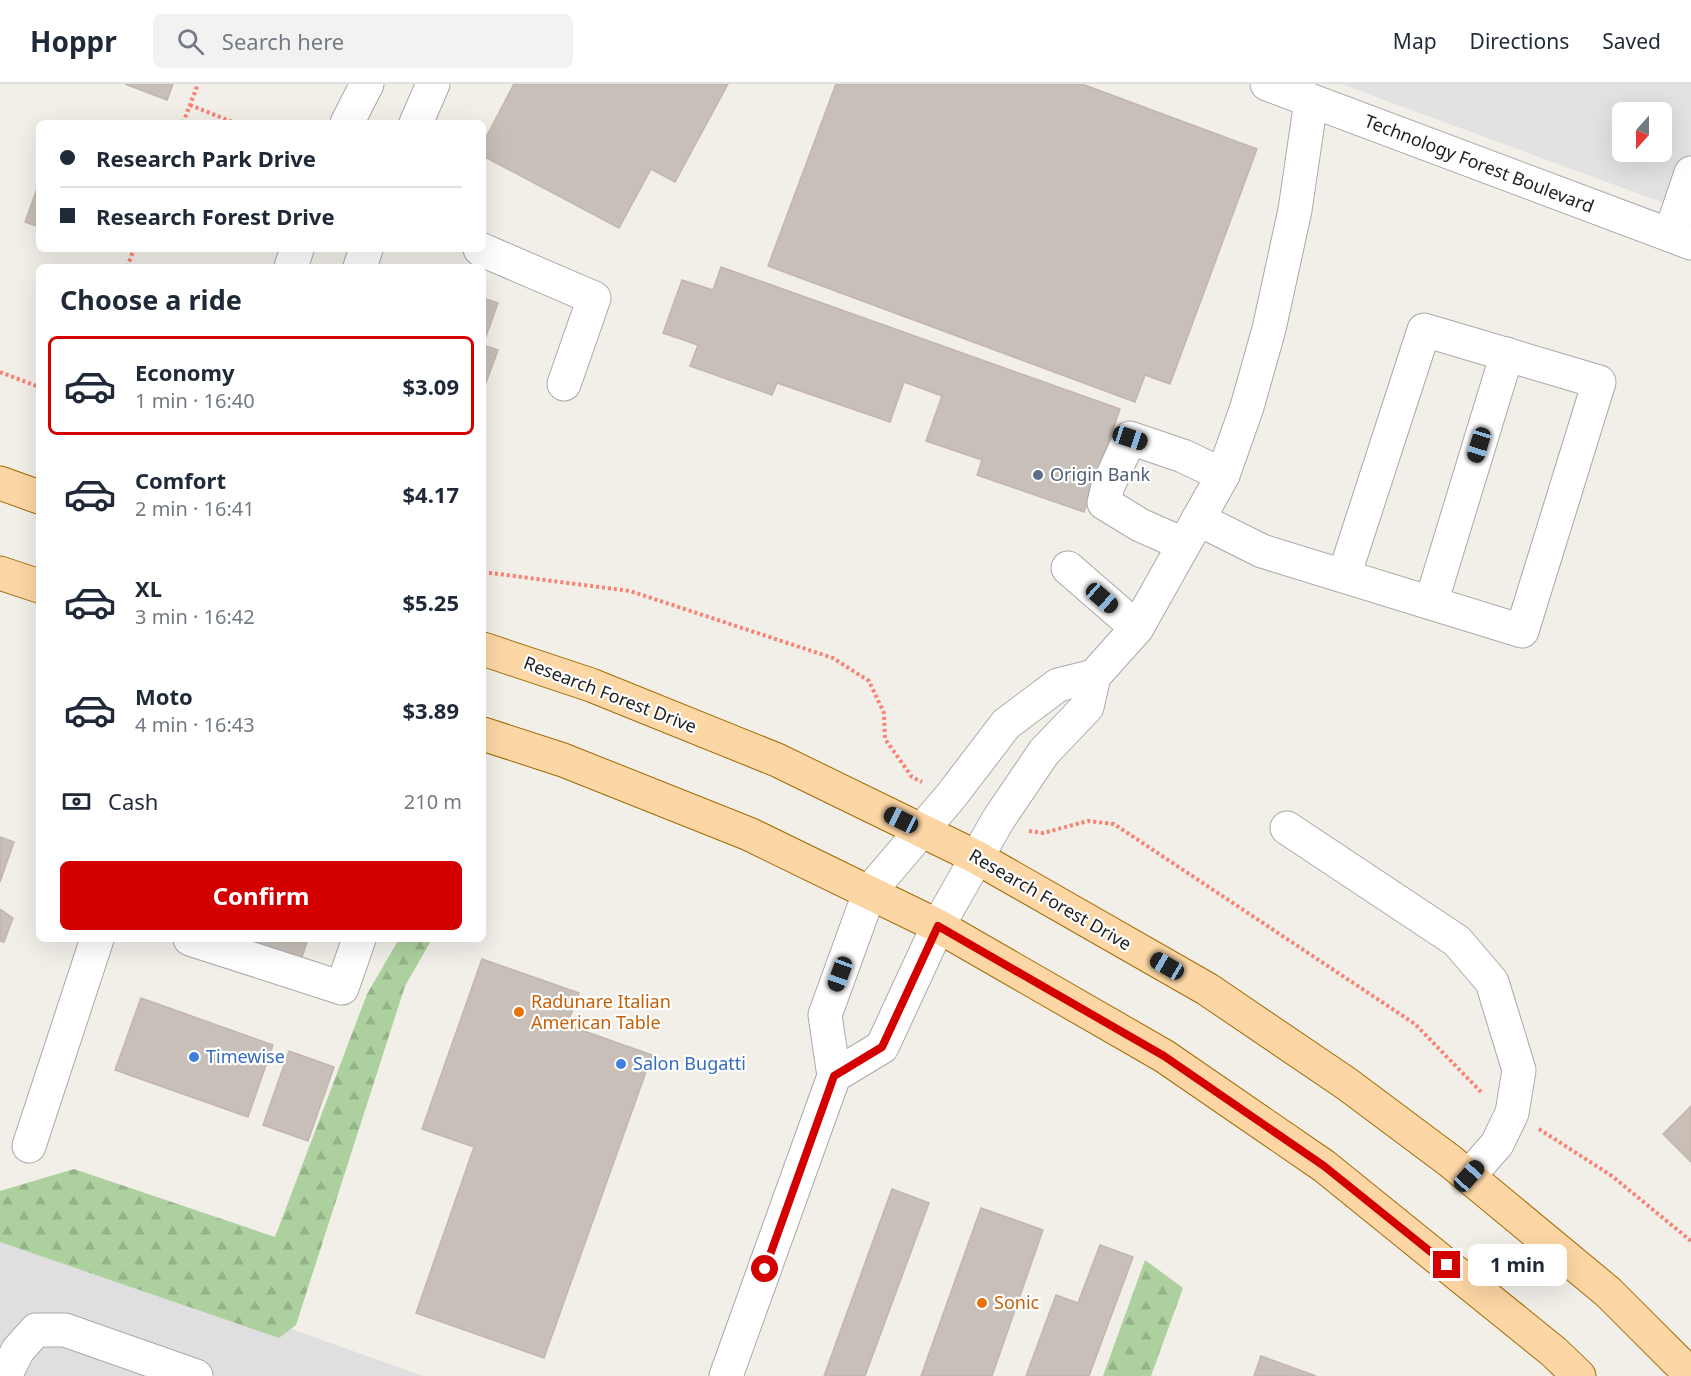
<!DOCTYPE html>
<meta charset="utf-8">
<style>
body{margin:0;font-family:"Noto Sans",sans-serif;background:#f2f2f3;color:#1f2937;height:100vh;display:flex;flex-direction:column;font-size:22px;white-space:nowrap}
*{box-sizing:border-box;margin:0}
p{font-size:20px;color:#747a83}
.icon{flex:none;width:33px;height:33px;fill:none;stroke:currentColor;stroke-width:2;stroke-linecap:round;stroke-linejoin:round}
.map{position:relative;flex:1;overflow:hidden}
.panel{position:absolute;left:36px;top:180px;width:450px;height:678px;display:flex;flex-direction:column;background:#fff;border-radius:9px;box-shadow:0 6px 24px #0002}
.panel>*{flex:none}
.hud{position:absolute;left:36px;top:36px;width:450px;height:132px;border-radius:9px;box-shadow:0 6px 24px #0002;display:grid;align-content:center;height:132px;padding:0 24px;background:#fff}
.needle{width:39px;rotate:201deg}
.buttons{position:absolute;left:1612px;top:18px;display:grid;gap:12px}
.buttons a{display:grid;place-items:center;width:60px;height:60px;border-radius:9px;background:#fff;box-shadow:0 6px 24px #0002;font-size:30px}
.end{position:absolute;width:27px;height:27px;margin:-14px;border:8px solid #d40000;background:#fff;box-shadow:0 0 0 3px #fff}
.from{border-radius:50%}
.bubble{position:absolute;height:42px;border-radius:9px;background:#fff;box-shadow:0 6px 24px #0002;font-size:20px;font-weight:700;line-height:42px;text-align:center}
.car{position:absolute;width:18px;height:36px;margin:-18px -9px;border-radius:8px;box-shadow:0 0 4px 2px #0007;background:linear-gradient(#222 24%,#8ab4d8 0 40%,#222 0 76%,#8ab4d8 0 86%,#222 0)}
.hud b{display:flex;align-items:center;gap:21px;height:57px;font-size:22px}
.hud b+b{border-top:2px solid #e0e1e3}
.hud i{width:15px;height:15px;background:#1f2937}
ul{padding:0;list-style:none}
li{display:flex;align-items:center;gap:18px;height:99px;margin:0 12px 9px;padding:0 12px;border:3px solid transparent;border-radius:9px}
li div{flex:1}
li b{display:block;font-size:22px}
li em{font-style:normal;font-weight:700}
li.on{border-color:#d40000}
li>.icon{width:54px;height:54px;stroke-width:1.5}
h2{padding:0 24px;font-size:27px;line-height:72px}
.pay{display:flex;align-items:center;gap:15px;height:66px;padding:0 24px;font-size:22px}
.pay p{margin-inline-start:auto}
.action{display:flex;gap:12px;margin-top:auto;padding:12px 24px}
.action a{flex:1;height:69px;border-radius:9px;background:#d40000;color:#fff;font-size:24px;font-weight:700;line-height:69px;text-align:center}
header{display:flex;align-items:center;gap:36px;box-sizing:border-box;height:84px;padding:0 30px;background:#fff;border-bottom:2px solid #e0e1e3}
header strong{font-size:28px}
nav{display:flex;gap:33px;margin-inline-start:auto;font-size:21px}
.search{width:420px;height:54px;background:#f2f2f3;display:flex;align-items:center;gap:15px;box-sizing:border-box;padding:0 21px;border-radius:9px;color:#747a83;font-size:22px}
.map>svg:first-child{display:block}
.residential{fill:#e0dfdf}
.forest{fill:url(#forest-firs)}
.parking{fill:#e2e2e2;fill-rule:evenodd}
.building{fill:#c7bfb8;stroke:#c4b6ab;stroke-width:1.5}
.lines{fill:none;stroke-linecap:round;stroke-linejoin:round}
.minor-casing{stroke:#a9a9a9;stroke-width:35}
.major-casing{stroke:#a06b00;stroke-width:35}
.path{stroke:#fa8072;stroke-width:4;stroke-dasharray:3 3;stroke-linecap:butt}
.minor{stroke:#fff;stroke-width:33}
.major{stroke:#fcd6a4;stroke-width:33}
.route{stroke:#d40000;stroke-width:8}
.service-dot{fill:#5c6f8a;stroke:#fff;stroke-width:2}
.food-dot{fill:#e8710a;stroke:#fff;stroke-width:2}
.shop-dot{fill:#3f7fe0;stroke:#fff;stroke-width:2}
.labels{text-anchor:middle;stroke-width:4.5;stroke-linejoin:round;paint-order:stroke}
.street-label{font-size:18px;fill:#222;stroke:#fff}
.service-label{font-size:18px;fill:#4e5e75;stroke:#fff;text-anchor:start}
.food-label{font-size:18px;fill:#c56008;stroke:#fff;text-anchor:start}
.shop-label{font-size:18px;fill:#366cbe;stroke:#fff;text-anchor:start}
</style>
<header>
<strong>Hoppr</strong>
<div class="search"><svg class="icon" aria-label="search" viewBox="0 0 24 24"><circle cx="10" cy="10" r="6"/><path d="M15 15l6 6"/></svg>Search here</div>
<nav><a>Map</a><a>Directions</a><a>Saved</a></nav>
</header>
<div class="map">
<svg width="1691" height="1292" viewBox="0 0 1691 1292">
<defs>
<pattern id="forest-firs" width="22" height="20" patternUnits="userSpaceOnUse" patternTransform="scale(1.5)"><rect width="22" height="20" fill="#add19e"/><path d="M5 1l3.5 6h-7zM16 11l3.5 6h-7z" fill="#95b388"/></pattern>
</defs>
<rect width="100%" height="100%" fill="#f2efe9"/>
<path class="residential" d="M0,1141l423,151h-423z"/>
<g class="forest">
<path d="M399,855h33l-27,47 -109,339 -17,13 -279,-96v-51l74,-22 201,68 92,-243z"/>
<path d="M1145,1176l38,28 -32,88h-48z"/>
</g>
<path class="parking" d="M1341,0h350v129zM1623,28h39v40h-39z"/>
<g class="building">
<path d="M125,0h48l-6,16z"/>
<path d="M514,0h214l-53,98 -24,-13 -32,59 -136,-72v-13z"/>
<path d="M836,0h246l175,65 -87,235 -25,-9 -10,27 -367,-136z"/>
<path d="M39,99v44l-14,-5z"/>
<path d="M721,183l399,142 -36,103 -107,-37 5,-15 -56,-19 16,-45 -38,-14 -14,40 -113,-39 -5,12 -82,-29 8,-21 -35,-12 19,-53 31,10z"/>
<path d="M483,214l15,5 -15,42 15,5 -15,41z"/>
<path d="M0,753l14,5 -14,40z"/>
<path d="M0,825l13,9 -9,24 -4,-1z"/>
<path d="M241,855h67l-7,21z"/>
<path d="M482,875l97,34 -12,32 85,30 -108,303 -128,-45 58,-166 -52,-18z"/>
<path d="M141,914l132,47 -25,72 -133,-47z"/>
<path d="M289,967l45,16 -26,74 -45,-16z"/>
<path d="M1691,1022v56l-28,-28z"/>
<path d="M892,1105l37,14 -64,173h-41z"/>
<path d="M981,1124l62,22 -51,146h-71z"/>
<path d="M1100,1161l33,12 -44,119h-63l30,-81 22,8z"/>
<path d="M1261,1272l55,20h-62z"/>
</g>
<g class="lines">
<defs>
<g id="minor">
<path d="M1267,0l424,159"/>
<path d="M347,39l20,-39"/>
<path d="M416,39l17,-39"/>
<path d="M1670,151l21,-62"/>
<path d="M480,165l114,49 -30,86"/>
<path d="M291,183l6,-18"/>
<path d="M360,183l6,-18"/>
<path d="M1198,435l64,32 260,80 77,-249 -175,-52 -80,246"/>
<path d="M1183,460l-43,-19 -36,-22 4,-17 22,-48 53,18 40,19"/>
<path d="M1068,484l69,60 86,-153 24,-68 22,-78 26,-119 16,-109"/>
<path d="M1431,519l76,-249"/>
<path d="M1287,744l170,113 35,41 27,88 -7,43 -15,31 -28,32"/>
<path d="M190,855l152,49 17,-49"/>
<path d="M834,992l48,-29 56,-121 60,-106 46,-68 43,-45 7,-31 43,-48"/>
<path d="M29,1062l68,-207"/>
<path d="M5,1292l13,-26 18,-20h29l131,46"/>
<path d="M726,1292l108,-300 -9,-61 45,-124 81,-95 55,-72 52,-39 36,-9"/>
</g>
<g id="major">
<path d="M0,399l39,14"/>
<path d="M0,489l39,13"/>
<path d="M483,565l108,36 186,75 199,97 231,132 140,95 103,77 158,131 83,83"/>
<path d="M483,650l80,26 186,74 189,92 226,130 160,110 230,186 25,24"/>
</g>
</defs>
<use href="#minor" class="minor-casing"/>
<use href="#major" class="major-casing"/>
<g class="path">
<path d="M190,21l45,18"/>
<path d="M183,39l15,-39"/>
<path d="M401,167l1,-2"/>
<path d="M127,183l7,-18"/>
<path d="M0,288l39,15"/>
<path d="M483,488l147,19 203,67 36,23 15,32 1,26 27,38 10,5"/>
<path d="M1029,747l14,2 45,-12 26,3 301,200 67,69"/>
<path d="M1539,1045l73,47 79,65"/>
</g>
<use href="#minor" class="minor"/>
<use href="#major" class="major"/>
</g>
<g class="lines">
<path class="route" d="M765,1185l69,-193 48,-29 56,-121 226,130 160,110 123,99"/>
</g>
<circle class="service-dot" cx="1038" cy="391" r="6"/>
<g class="food-dot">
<circle cx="519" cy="928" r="6"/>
<circle cx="982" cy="1219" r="6"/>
</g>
<g class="shop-dot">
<circle cx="194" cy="973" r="6"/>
<circle cx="621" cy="980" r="6"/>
</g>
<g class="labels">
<g class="street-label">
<text transform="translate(1479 80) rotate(21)" y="6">Technology Forest Boulevard</text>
<text transform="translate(610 611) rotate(21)" y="6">Research Forest Drive</text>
<text transform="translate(1050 816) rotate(30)" y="6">Research Forest Drive</text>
</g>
<g class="service-label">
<text x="1050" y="397">Origin Bank</text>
</g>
<g class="food-label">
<text x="531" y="924">Radunare Italian<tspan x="531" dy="21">American Table</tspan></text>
<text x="994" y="1225">Sonic</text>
</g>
<g class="shop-label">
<text x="206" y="979">Timewise</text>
<text x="633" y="986">Salon Bugatti</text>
</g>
</g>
</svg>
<div class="buttons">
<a><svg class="needle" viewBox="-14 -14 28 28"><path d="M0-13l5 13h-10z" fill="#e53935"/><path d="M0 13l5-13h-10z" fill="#747a83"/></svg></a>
</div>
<i class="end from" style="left:765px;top:1185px"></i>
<i class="end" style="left:1447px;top:1181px"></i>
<div class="bubble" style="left:1468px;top:1160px;width:99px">1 min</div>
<i class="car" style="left:1130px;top:354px;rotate:108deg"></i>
<i class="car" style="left:1479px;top:361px;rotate:197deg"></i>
<i class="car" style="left:1102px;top:514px;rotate:131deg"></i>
<i class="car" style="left:901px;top:736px;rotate:296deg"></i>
<i class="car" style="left:1167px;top:882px;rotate:300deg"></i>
<i class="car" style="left:840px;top:890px;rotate:200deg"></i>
<i class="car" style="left:1469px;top:1092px;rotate:42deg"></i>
<div class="hud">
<b><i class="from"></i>Research Park Drive</b>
<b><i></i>Research Forest Drive</b>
</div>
<section class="panel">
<h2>Choose a ride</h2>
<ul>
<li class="on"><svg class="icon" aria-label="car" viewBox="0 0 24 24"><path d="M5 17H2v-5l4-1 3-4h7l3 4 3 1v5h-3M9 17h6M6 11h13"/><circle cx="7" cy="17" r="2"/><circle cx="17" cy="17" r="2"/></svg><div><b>Economy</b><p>1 min · 16:40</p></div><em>$3.09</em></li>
<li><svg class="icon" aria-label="car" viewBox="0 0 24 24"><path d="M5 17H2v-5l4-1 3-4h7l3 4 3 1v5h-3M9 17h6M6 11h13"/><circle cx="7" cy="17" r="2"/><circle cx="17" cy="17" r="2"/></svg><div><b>Comfort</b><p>2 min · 16:41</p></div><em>$4.17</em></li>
<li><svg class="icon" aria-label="car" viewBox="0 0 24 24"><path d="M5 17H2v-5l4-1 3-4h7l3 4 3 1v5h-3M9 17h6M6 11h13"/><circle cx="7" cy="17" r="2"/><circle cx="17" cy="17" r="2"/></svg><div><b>XL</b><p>3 min · 16:42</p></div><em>$5.25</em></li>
<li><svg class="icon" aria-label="car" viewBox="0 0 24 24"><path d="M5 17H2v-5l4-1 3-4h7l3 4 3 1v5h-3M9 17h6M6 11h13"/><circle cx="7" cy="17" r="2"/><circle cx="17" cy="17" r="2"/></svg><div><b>Moto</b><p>4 min · 16:43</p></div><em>$3.89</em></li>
</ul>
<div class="pay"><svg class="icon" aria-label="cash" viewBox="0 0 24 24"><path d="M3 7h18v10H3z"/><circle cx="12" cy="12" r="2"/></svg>Cash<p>210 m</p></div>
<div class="action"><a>Confirm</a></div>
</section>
</div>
